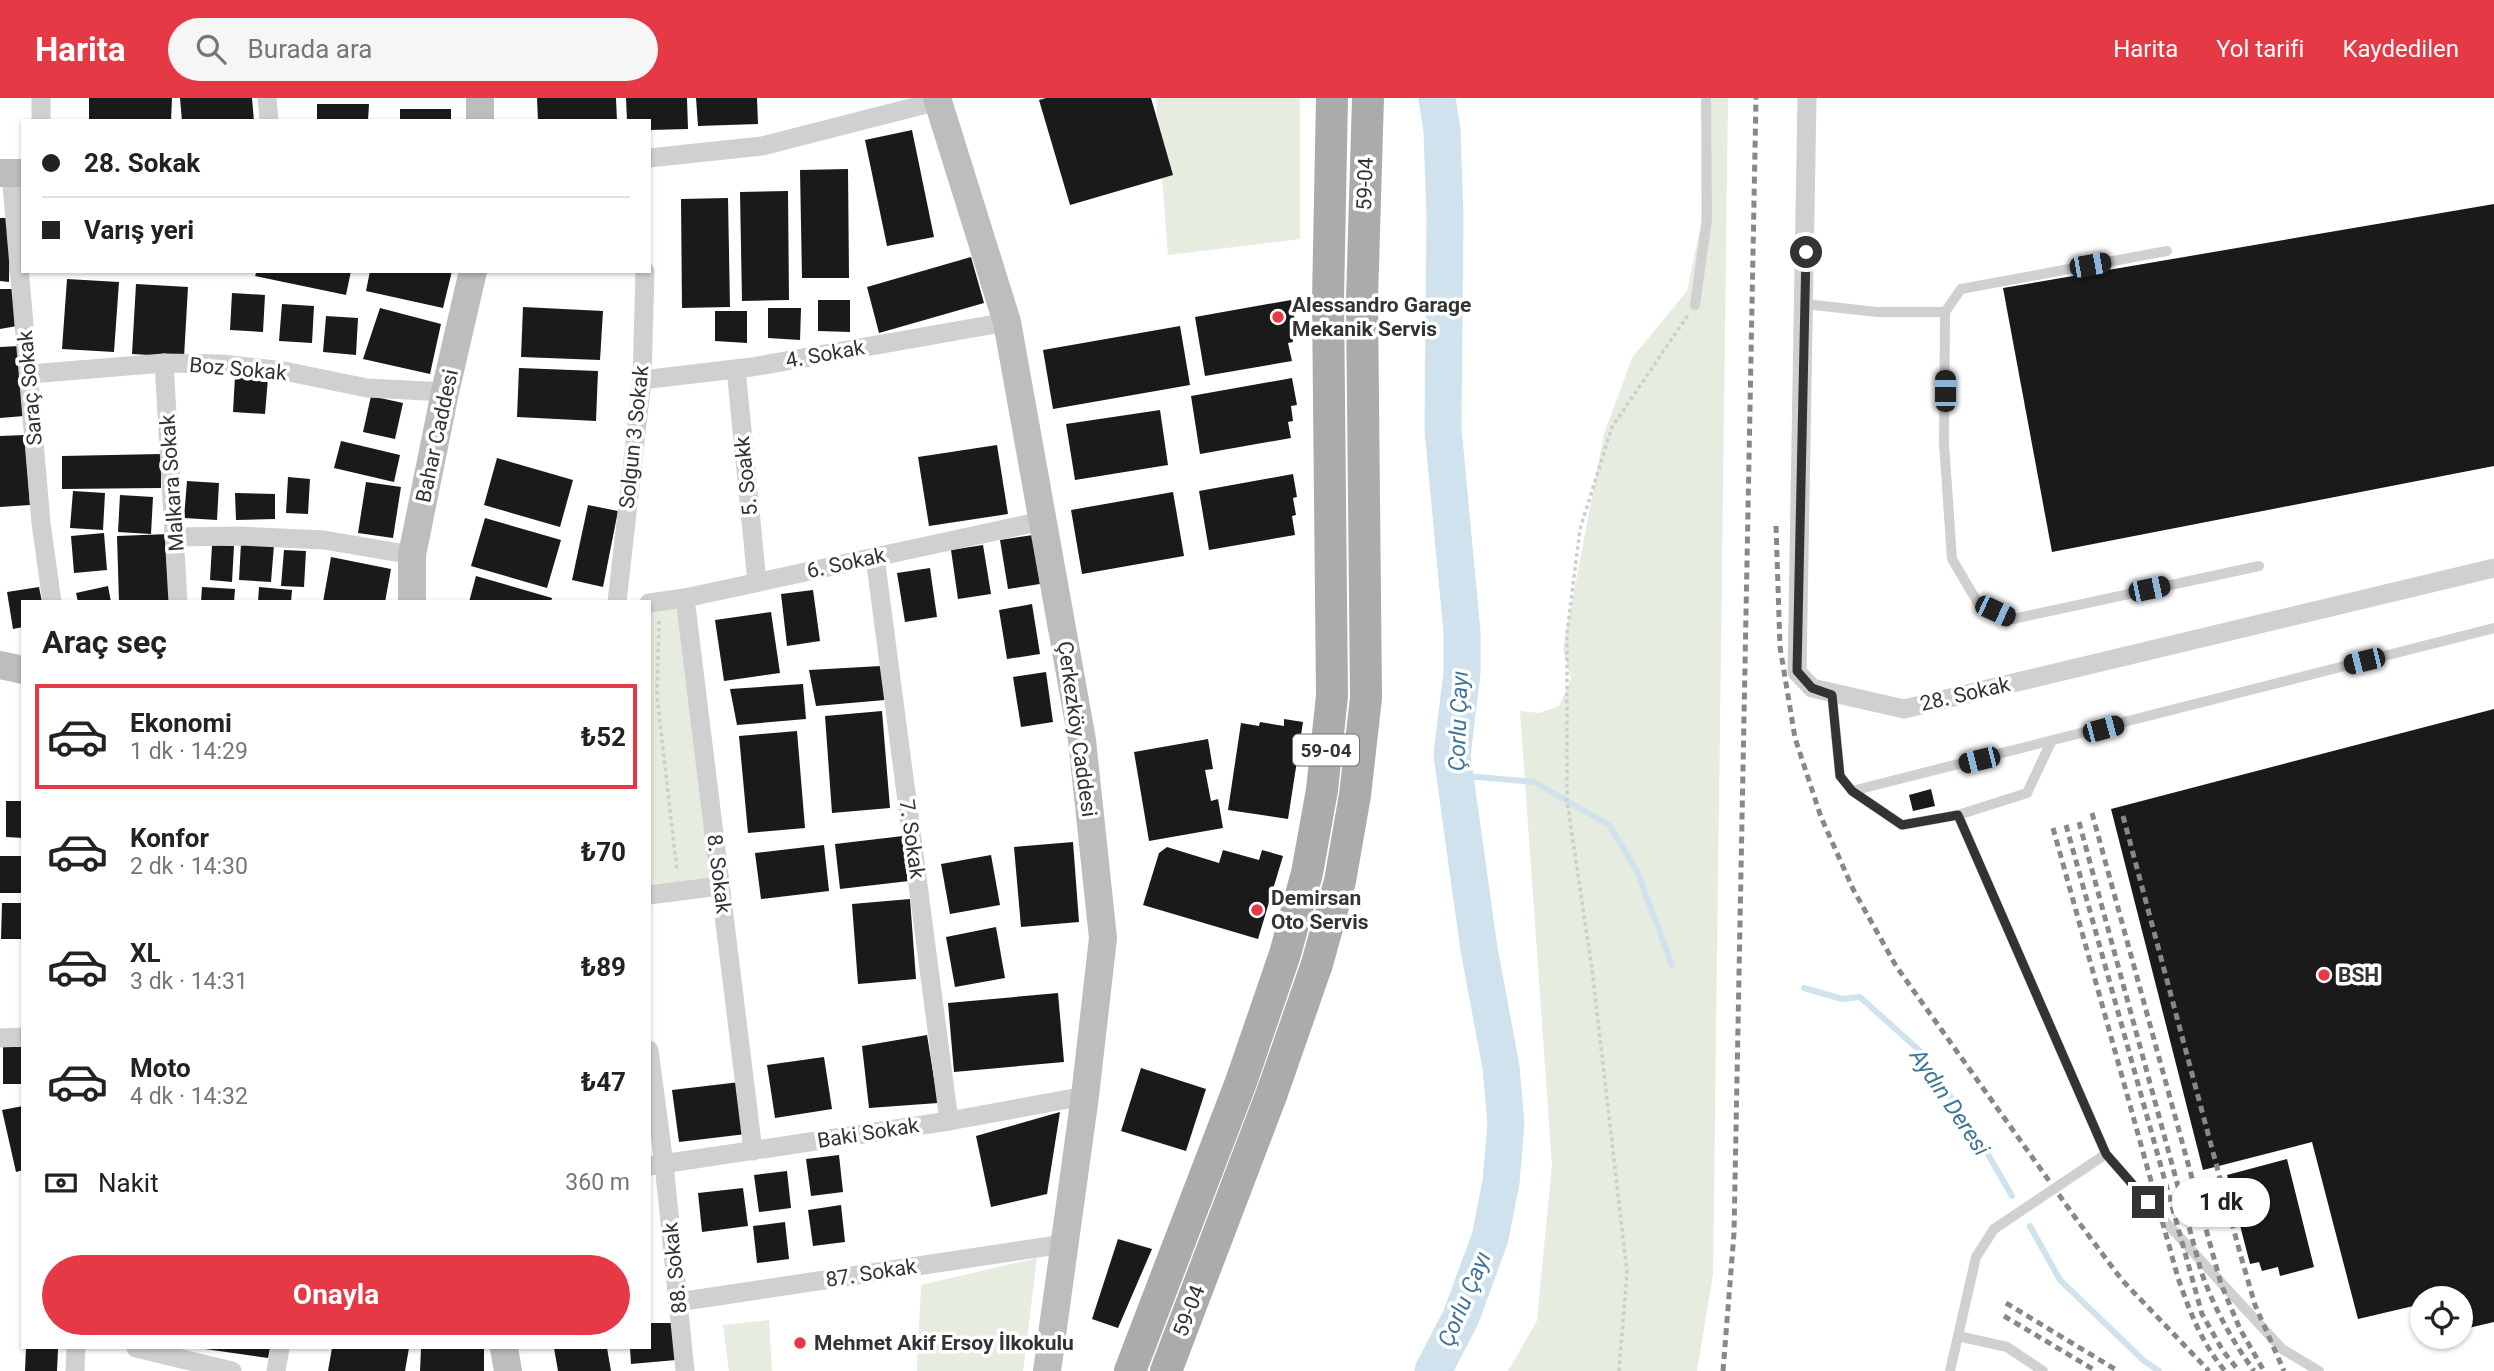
<!DOCTYPE html>
<html lang="tr">
<meta charset="utf-8">
<style>
body{margin:0;font-family:Roboto,sans-serif;background:#f6f6f6;color:#222;height:100vh;display:flex;flex-direction:column;font-size:26px;white-space:nowrap}
*{box-sizing:border-box;margin:0}
p{font-size:23px;color:#767676}
.icon{flex:none;width:38px;height:38px;fill:none;stroke:currentColor;stroke-width:2;stroke-linecap:round;stroke-linejoin:round}
.map{position:relative;flex:1;overflow:hidden}
.sheet{position:absolute;left:21px;top:502px;width:630px;height:749px;display:flex;flex-direction:column;background:#fff;border-radius:0px;box-shadow:0 2px 5px #0004}
.sheet>*{flex:none}
.hud{position:absolute;left:21px;top:21px;width:630px;height:154px;border-radius:0px;box-shadow:0 2px 5px #0004;display:grid;align-content:center;height:154px;padding:0 21px;background:#fff}
.fabs{position:absolute;left:2410px;top:1188px;display:grid;gap:14px}
.fabs a{display:grid;place-items:center;width:63px;height:63px;border-radius:50%;background:#fff;box-shadow:0 2px 5px #0004;font-size:35px}
.end{position:absolute;width:32px;height:32px;margin:-16px;border:9px solid #333;background:#fff;box-shadow:0 0 0 4px #fff}
.from{border-radius:50%}
.bubble{position:absolute;height:49px;border-radius:24px;background:#fff;box-shadow:0 2px 5px #0004;font-size:23px;font-weight:700;line-height:49px;text-align:center}
.car{position:absolute;width:21px;height:42px;margin:-21px -10px;border-radius:9px;box-shadow:0 0 5px 2px #0007;background:linear-gradient(#222 24%,#8ab4d8 0 40%,#222 0 76%,#8ab4d8 0 86%,#222 0)}
.hud b{display:flex;align-items:center;gap:24px;height:66px;font-size:26px}
.hud b+b{border-top:2px solid #e0e0e0}
.hud i{width:18px;height:18px;background:#222}
ul{padding:0;list-style:none}
li{display:flex;align-items:center;gap:21px;height:105px;margin:0 14px 10px;padding:0 7px;border:4px solid transparent;border-radius:0px}
li div{flex:1}
li b{display:block;font-size:26px}
li em{font-style:normal;font-weight:700}
li.active{border-color:#e63946}
li>.icon{width:63px;height:63px;stroke-width:1.5}
h2{padding:0 21px;font-size:32px;line-height:84px}
.pay{display:flex;align-items:center;gap:18px;height:77px;padding:0 21px;font-size:26px}
.pay p{margin-inline-start:auto}
.cta{display:flex;gap:14px;margin-top:auto;padding:14px 21px}
.cta a{flex:1;height:80px;border-radius:42px;background:#e63946;color:#fff;font-size:28px;font-weight:700;line-height:80px;text-align:center}
header{display:flex;align-items:center;gap:42px;box-sizing:border-box;height:98px;padding:0 35px;background:#e63946;color:#fff}
header strong{font-size:33px}
nav{display:flex;gap:38px;margin-inline-start:auto;font-size:24px}
.search{width:490px;height:63px;background:#f6f6f6;display:flex;align-items:center;gap:18px;box-sizing:border-box;padding:0 24px;border-radius:38px;color:#767676;font-size:26px}
.map>svg:first-child{display:block}
.green{fill:#e6ecdf}
.lines{fill:none;stroke-linecap:round;stroke-linejoin:round}
.stream{stroke:#cfe2ee;stroke-width:6}
.river{stroke:#cfe2ee;stroke-width:37}
.building{fill:#1a1a1a}
.path{stroke:#cdcdcd;stroke-width:3.5;stroke-dasharray:3.5 3.5;stroke-linecap:butt}
.lane{stroke:#d0d0d0;stroke-width:10}
.street{stroke:#d0d0d0;stroke-width:19}
.secondary{stroke:#bdbdbd;stroke-width:28}
.primary{stroke:#ababab;stroke-width:32}
.rail{stroke:#888;stroke-width:5;stroke-dasharray:7 5;stroke-linecap:butt}
.lane-bridge{stroke:#d0d0d0;stroke-width:10}
.route{stroke:#333;stroke-width:9}
.poi-dot{fill:#e63946;stroke:#fff;stroke-width:2.5}
.labels{text-anchor:middle;stroke-width:7;stroke-linejoin:round;paint-order:stroke}
.shield{fill:#fff;stroke:#707070;stroke-width:2}
.shield-label{font-size:19px;font-weight:bold;fill:#333}
.street-label{font-size:21px;fill:#333;stroke:#fff}
.poi-label{font-size:21px;font-weight:bold;fill:#333;stroke:#fff;text-anchor:start}
.water-label{font-size:23px;font-style:italic;fill:#3f7597;stroke:#fff}
</style>
<header>
<strong>Harita</strong>
<div class="search"><svg class="icon" aria-label="search" viewBox="0 0 24 24"><circle cx="10" cy="10" r="6"/><path d="M15 15l6 6"/></svg>Burada ara</div>
<nav><a>Harita</a><a>Yol tarifi</a><a>Kaydedilen</a></nav>
</header>
<div class="map">
<svg width="2494" height="1273" viewBox="0 0 2494 1273">
<rect width="100%" height="100%" fill="#fff"/>
<g class="green">
<path d="M1156,0h144v141l-132,16z"/>
<path d="M1702,0h26l-15,1176 -16,97h-189l29,-50 15,-156 -32,-454 20,2 19,-7 12,-27 -8,-30 41,-215 28,-76 55,-67 14,-67z"/>
<path d="M682,506l33,277 -66,9v-282z"/>
<path d="M1037,1160l-14,113h-106l4,-86z"/>
<path d="M769,1222l3,51h-43l-6,-46z"/>
</g>
<g class="lines">
<g class="stream">
<path d="M1455,677l79,7 75,43 28,46 35,94"/>
<path d="M1804,890l38,11 18,-2 60,54 66,100 26,45"/>
<path d="M2030,1128l30,54 83,80 16,11"/>
</g>
<path class="river" d="M1433,1273l28,-54 29,-79 11,-56 5,-58 -5,-57 -22,-118 -27,-194 10,-82v-41l-19,-203 2,-214 -3,-85 -5,-32"/>
</g>
<g class="building">
<path d="M89,0h83l-1,23h-82z"/>
<path d="M180,0h72l2,23h-72z"/>
<path d="M537,0h79l1,23h-79z"/>
<path d="M626,0h61l1,31 -39,1v-9h-22z"/>
<path d="M696,0h61l1,26 -60,2z"/>
<path d="M1046,0h105l22,77 -103,30 -31,-105z"/>
<path d="M317,6h52l-1,17h-51z"/>
<rect x="400" y="11" width="51" height="12"/>
<path d="M912,32l22,107 -47,9 -22,-106z"/>
<path d="M848,71l1,109h-47l-2,-108z"/>
<path d="M788,93l1,109 -47,1 -2,-109z"/>
<path d="M728,100l2,109 -48,1 -1,-109z"/>
<path d="M2494,106v262l-442,86 -49,-264z"/>
<path d="M0,120h10l-1,64 -9,-1z"/>
<path d="M971,159l13,46 -105,30 -12,-46z"/>
<path d="M257,173h94l-5,24 -91,-19z"/>
<path d="M370,173h82l-9,37 -77,-17z"/>
<path d="M67,181l52,3 -5,70 -52,-3z"/>
<path d="M136,186l52,3 -4,70 -52,-3z"/>
<path d="M0,191h14l3,37 -17,3z"/>
<path d="M232,195l33,2 -2,37 -33,-2z"/>
<path d="M818,202h32v32l-32,-1z"/>
<path d="M1291,202l5,26 -5,1 2,15 -5,1 4,18 -87,15 -10,-59z"/>
<path d="M282,206l32,2 -2,37 -33,-2z"/>
<path d="M523,209l80,4 -3,49 -79,-3z"/>
<path d="M380,210l61,16 -11,50 -67,-15z"/>
<path d="M768,210h33l-1,32 -32,-2z"/>
<path d="M715,213h32v32l-32,-2z"/>
<path d="M326,218l32,2 -2,37 -33,-3z"/>
<path d="M1180,228l10,59 -137,24 -10,-59z"/>
<path d="M20,248l4,70 -24,2v-71z"/>
<path d="M519,270l79,3 -2,50 -79,-4z"/>
<path d="M235,278l33,2 -3,36 -32,-2z"/>
<path d="M1292,280l5,27 -6,1 2,15 -5,1 3,16 -91,16 -9,-58z"/>
<path d="M371,298l32,7 -8,36 -32,-7z"/>
<path d="M1160,312l8,55 -93,15 -9,-56z"/>
<path d="M25,337l5,70 -30,2v-71z"/>
<path d="M341,343l59,14 -6,27 -60,-14z"/>
<path d="M997,347l11,69 -79,12 -11,-69z"/>
<path d="M161,356v34l-99,1v-33z"/>
<path d="M497,360l76,22 -13,47 -76,-22z"/>
<path d="M1293,376l4,23 -4,1 3,17 -4,1 3,19 -86,15 -10,-59z"/>
<path d="M288,379l22,2 -2,35 -22,-1z"/>
<path d="M187,383l32,2 -2,37 -33,-2z"/>
<path d="M366,384l35,5 -8,51 -35,-5z"/>
<path d="M73,393l32,2 -2,37 -33,-2z"/>
<path d="M1173,394l11,64 -102,18 -11,-64z"/>
<path d="M235,395l40,1v25l-39,1z"/>
<path d="M120,397l33,2 -2,37 -33,-2z"/>
<path d="M588,407l30,6 -15,76 -31,-7z"/>
<path d="M485,420l76,22 -14,48 -76,-22z"/>
<path d="M104,435l3,37 -33,3 -3,-37z"/>
<path d="M169,436l2,68h-52l-2,-66z"/>
<path d="M1033,437l7,49 -32,5 -8,-49z"/>
<path d="M241,445l33,2 -3,37 -32,-2z"/>
<path d="M212,447l22,1 -2,36 -22,-2z"/>
<path d="M983,447l8,49 -33,5 -7,-49z"/>
<path d="M284,452l22,1 -2,36 -23,-1z"/>
<path d="M331,459l60,12 -6,33h-62z"/>
<path d="M930,470l7,49 -32,5 -8,-49z"/>
<path d="M476,478l76,22 -1,4h-82z"/>
<path d="M108,488l3,16h-33l-2,-9z"/>
<path d="M39,489l3,15h-19v25l-10,2 -6,-37z"/>
<path d="M202,489l33,2 -1,13h-33z"/>
<path d="M259,489l33,3 -1,12h-33z"/>
<path d="M813,492l7,51 -33,5 -6,-52z"/>
<path d="M1032,506l8,50 -33,5 -8,-49z"/>
<path d="M771,514l9,61 -56,8 -9,-61z"/>
<path d="M881,568l4,34 -69,6 -7,-36z"/>
<path d="M1046,574l7,50 -32,5 -8,-50z"/>
<path d="M803,586l3,35 -69,6 -7,-36z"/>
<path d="M2494,611v613l-34,8v-32h-38v6l-64,15 -46,-177 -109,28 -92,-361z"/>
<path d="M882,613l8,97 -58,5 -7,-97z"/>
<path d="M1284,621l19,3 -15,97 -60,-9 13,-87 18,3 1,-4 24,4z"/>
<path d="M797,633l8,97 -57,5 -9,-97z"/>
<path d="M1208,641l5,30 -8,1 6,31 7,-2 5,29 -74,13 -15,-89z"/>
<path d="M1931,691l4,17 -22,5 -4,-16z"/>
<path d="M6,703h17v37l-17,-1z"/>
<path d="M903,738l6,45 -69,8 -5,-45z"/>
<path d="M1073,744l6,80 -58,5 -7,-80z"/>
<path d="M824,747l5,46 -68,8 -6,-46z"/>
<path d="M1167,749l52,16 4,-13 36,10 3,-10 21,6 -25,83 -115,-34 16,-52z"/>
<path d="M991,757l9,50 -50,9 -9,-50z"/>
<rect x="0" y="758" width="23" height="37"/>
<path d="M910,801l6,80 -58,5 -6,-80z"/>
<path d="M2,805h21v36h-22z"/>
<path d="M996,829l9,51 -50,9 -9,-50z"/>
<path d="M1058,895l6,69 -110,10 -6,-69z"/>
<path d="M927,937l11,68 -69,5 -7,-62z"/>
<rect x="3" y="949" width="20" height="37"/>
<path d="M824,959l8,52 -57,9 -8,-53z"/>
<path d="M1141,970l65,21 -20,62 -65,-20z"/>
<path d="M740,984l6,52 -67,8 -7,-52z"/>
<path d="M23,1008v64l-7,2 -14,-62z"/>
<path d="M1060,1014l-13,82 -56,13 -15,-71z"/>
<path d="M839,1057l4,37 -32,4 -5,-37z"/>
<path d="M2287,1061l27,108 -34,9 -2,-9 -16,4 -3,-9 -9,2 -23,-89z"/>
<path d="M787,1073l4,37 -32,4 -5,-37z"/>
<path d="M743,1090l5,38 -46,6 -4,-39z"/>
<path d="M841,1107l4,37 -32,4 -5,-36z"/>
<path d="M785,1124l4,37 -32,4 -4,-37z"/>
<path d="M1118,1141l34,10 -34,79 -26,-9z"/>
<path d="M649,1225h23l4,37 -45,4 -1,-16h19z"/>
<path d="M26,1250l32,1 -1,22h-32z"/>
<path d="M198,1250h72l-2,10z"/>
<path d="M332,1250h77l-4,23h-77z"/>
<path d="M421,1250l63,1v22h-64z"/>
<path d="M554,1250h53l4,23h-53z"/>
</g>
<g class="lines">
<g class="path">
<path d="M659,523l-2,75 20,175"/>
<path d="M1619,1273l8,-99 -35,-303 -25,-168v-168l13,-104 32,-102 76,-112"/>
</g>
<g class="lane">
<path d="M1805,206l72,8h68l16,-23 206,-38"/>
<path d="M1695,207l12,-86 -1,-121"/>
<path d="M1945,214l-1,131 8,116 26,44 35,16 246,-53"/>
<path d="M1832,597l8,81 12,15 50,34 56,-10 69,-22 24,-51"/>
<path d="M1852,693l642,-163"/>
<path d="M1958,717l148,339 56,64 120,131 37,22"/>
<path d="M1958,1238l49,11 36,24"/>
<path d="M1950,1273l26,-114 18,-28"/>
</g>
<g class="street">
<path d="M267,0l2,23"/>
<path d="M1807,0l-10,574 15,16 92,21 590,-141"/>
<path d="M41,23v-23"/>
<path d="M649,60l113,-12 176,-45"/>
<path d="M11,75l30,350 11,79"/>
<path d="M164,265l14,239"/>
<path d="M736,271l21,213"/>
<path d="M30,276l134,-11 59,1 61,7 83,17 78,4"/>
<path d="M642,282l110,-13 255,-45"/>
<path d="M176,439l64,-1 84,4 88,15"/>
<path d="M875,459l74,564"/>
<path d="M685,500l68,553"/>
<path d="M617,504l25,-222 3,-109"/>
<path d="M649,505l36,-5 357,-77"/>
<path d="M649,797l71,-9"/>
<path d="M0,940l23,-1"/>
<path d="M649,952l15,114 21,207"/>
<path d="M649,1068l300,-45 136,-25"/>
<path d="M678,1204l386,-58"/>
<path d="M136,1250l96,23"/>
<path d="M75,1273l1,-23"/>
<path d="M276,1273l4,-23"/>
</g>
<g class="secondary">
<path d="M480,0v23"/>
<path d="M937,0l70,224 75,418 21,198 -18,158 -38,275"/>
<path d="M0,75h23"/>
<path d="M412,504v-47l33,-163 28,-121"/>
<path d="M0,567l23,5"/>
<path d="M504,1250l4,23"/>
</g>
<g class="primary">
<path d="M1130,1273l111,-289 44,-128 22,-81 15,-83 10,-94 -4,-396 4,-202"/>
<path d="M1166,1273l106,-278 45,-129 23,-83 15,-86 11,-97 -4,-398 6,-202"/>
</g>
<g class="rail">
<path d="M1776,428l4,121 15,91 26,79 32,72 43,77 181,254 45,60 87,91"/>
<path d="M2092,715l129,471 19,45 24,42"/>
<path d="M2123,718l117,437 15,52 29,66"/>
<path d="M2079,724l122,449c13,37 30,68 53,100"/>
<path d="M2066,727l136,489 21,37 16,20"/>
<path d="M2053,730l125,450c12,34 23,64 47,93"/>
<path d="M2006,1205l112,68"/>
<path d="M2004,1218l92,55"/>
<path d="M1723,1273l11,-138 22,-1135"/>
</g>
<path class="lane-bridge" d="M1994,1131l112,-75"/>
</g>
<g class="lines">
<path class="route" d="M1806,154l-9,419 15,17 20,7 8,81 12,15 50,34 56,-10 148,339 42,48"/>
</g>
<g class="poi-dot">
<circle cx="1278" cy="219" r="7"/>
<circle cx="1257" cy="812" r="7"/>
<circle cx="2324" cy="877" r="7"/>
<circle cx="800" cy="1245" r="7"/>
</g>
<g class="labels">
<rect class="shield" x="1293" y="636.5" width="66" height="31" rx="5"/>
<g class="shield-label">
<text x="1326" y="659">59-04</text>
</g>
<g class="street-label">
<text transform="translate(1365 86) rotate(-88)" y="7">59-04</text>
<text transform="translate(825 256) rotate(-10)" y="7">4. Sokak</text>
<text transform="translate(238 271) rotate(5)" y="7">Boz Sokak</text>
<text transform="translate(30 290) rotate(-95)" y="7">Saraç Sokak</text>
<text transform="translate(437 338) rotate(-78)" y="7">Bahar Caddesi</text>
<text transform="translate(634 339) rotate(-84)" y="7">Solgun 3 Sokak</text>
<text transform="translate(746 378) rotate(-96)" y="7">5. Soakk</text>
<text transform="translate(172 385) rotate(-94)" y="7">Malkara Sokak</text>
<text transform="translate(846 465) rotate(-12)" y="7">6. Sokak</text>
<text transform="translate(1965 596) rotate(-13)" y="7">28. Sokak</text>
<text transform="translate(1077 631) rotate(82)" y="7">Çerkezköy Caddesi</text>
<text transform="translate(912 741) rotate(82)" y="7">7. Sokak</text>
<text transform="translate(719 776) rotate(83)" y="7">8. Sokak</text>
<text transform="translate(868 1035) rotate(-9)" y="7">Baki Sokak</text>
<text transform="translate(675 1170) rotate(-96)" y="7">88. Sokak</text>
<text transform="translate(871 1175) rotate(-9)" y="7">87. Sokak</text>
<text transform="translate(1189 1213) rotate(-69)" y="7">59-04</text>
</g>
<g class="poi-label">
<text x="1292" y="214">Alessandro Garage<tspan x="1292" dy="24">Mekanik Servis</tspan></text>
<text x="1271" y="807">Demirsan<tspan x="1271" dy="24">Oto Servis</tspan></text>
<text x="2338" y="884">BSH</text>
<text x="814" y="1252">Mehmet Akif Ersoy İlkokulu</text>
</g>
<g class="water-label">
<text transform="translate(1458 623) rotate(-88)" y="8">Çorlu Çayı</text>
<text transform="translate(1950 1004) rotate(56)" y="8">Aydın Deresi</text>
<text transform="translate(1464 1201) rotate(-67)" y="8">Çorlu Çayı</text>
</g>
</g>
</svg>
<div class="fabs">
<a><svg class="icon" aria-label="locate" viewBox="0 0 24 24"><circle cx="12" cy="12" r="6"/><path d="M12 2v4M12 18v4M2 12h4M18 12h4"/></svg></a>
</div>
<i class="end from" style="left:1806px;top:154px"></i>
<i class="end" style="left:2148px;top:1104px"></i>
<div class="bubble" style="left:2172px;top:1080px;width:98px">1 dk</div>
<i class="car" style="left:2090px;top:167px;rotate:80deg"></i>
<i class="car" style="left:1945px;top:293px;rotate:0deg"></i>
<i class="car" style="left:2149px;top:491px;rotate:78deg"></i>
<i class="car" style="left:1995px;top:513px;rotate:115deg"></i>
<i class="car" style="left:2364px;top:563px;rotate:256deg"></i>
<i class="car" style="left:2103px;top:631px;rotate:75deg"></i>
<i class="car" style="left:1979px;top:662px;rotate:256deg"></i>
<div class="hud">
<b><i class="from"></i>28. Sokak</b>
<b><i></i>Varış yeri</b>
</div>
<section class="sheet">
<h2>Araç seç</h2>
<ul>
<li class="active"><svg class="icon" aria-label="car" viewBox="0 0 24 24"><path d="M5 17H2v-5l4-1 3-4h7l3 4 3 1v5h-3M9 17h6M6 11h13"/><circle cx="7" cy="17" r="2"/><circle cx="17" cy="17" r="2"/></svg><div><b>Ekonomi</b><p>1 dk · 14:29</p></div><em>₺52</em></li>
<li><svg class="icon" aria-label="car" viewBox="0 0 24 24"><path d="M5 17H2v-5l4-1 3-4h7l3 4 3 1v5h-3M9 17h6M6 11h13"/><circle cx="7" cy="17" r="2"/><circle cx="17" cy="17" r="2"/></svg><div><b>Konfor</b><p>2 dk · 14:30</p></div><em>₺70</em></li>
<li><svg class="icon" aria-label="car" viewBox="0 0 24 24"><path d="M5 17H2v-5l4-1 3-4h7l3 4 3 1v5h-3M9 17h6M6 11h13"/><circle cx="7" cy="17" r="2"/><circle cx="17" cy="17" r="2"/></svg><div><b>XL</b><p>3 dk · 14:31</p></div><em>₺89</em></li>
<li><svg class="icon" aria-label="car" viewBox="0 0 24 24"><path d="M5 17H2v-5l4-1 3-4h7l3 4 3 1v5h-3M9 17h6M6 11h13"/><circle cx="7" cy="17" r="2"/><circle cx="17" cy="17" r="2"/></svg><div><b>Moto</b><p>4 dk · 14:32</p></div><em>₺47</em></li>
</ul>
<div class="pay"><svg class="icon" aria-label="cash" viewBox="0 0 24 24"><path d="M3 7h18v10H3z"/><circle cx="12" cy="12" r="2"/></svg>Nakit<p>360 m</p></div>
<div class="cta"><a>Onayla</a></div>
</section>
</div>
